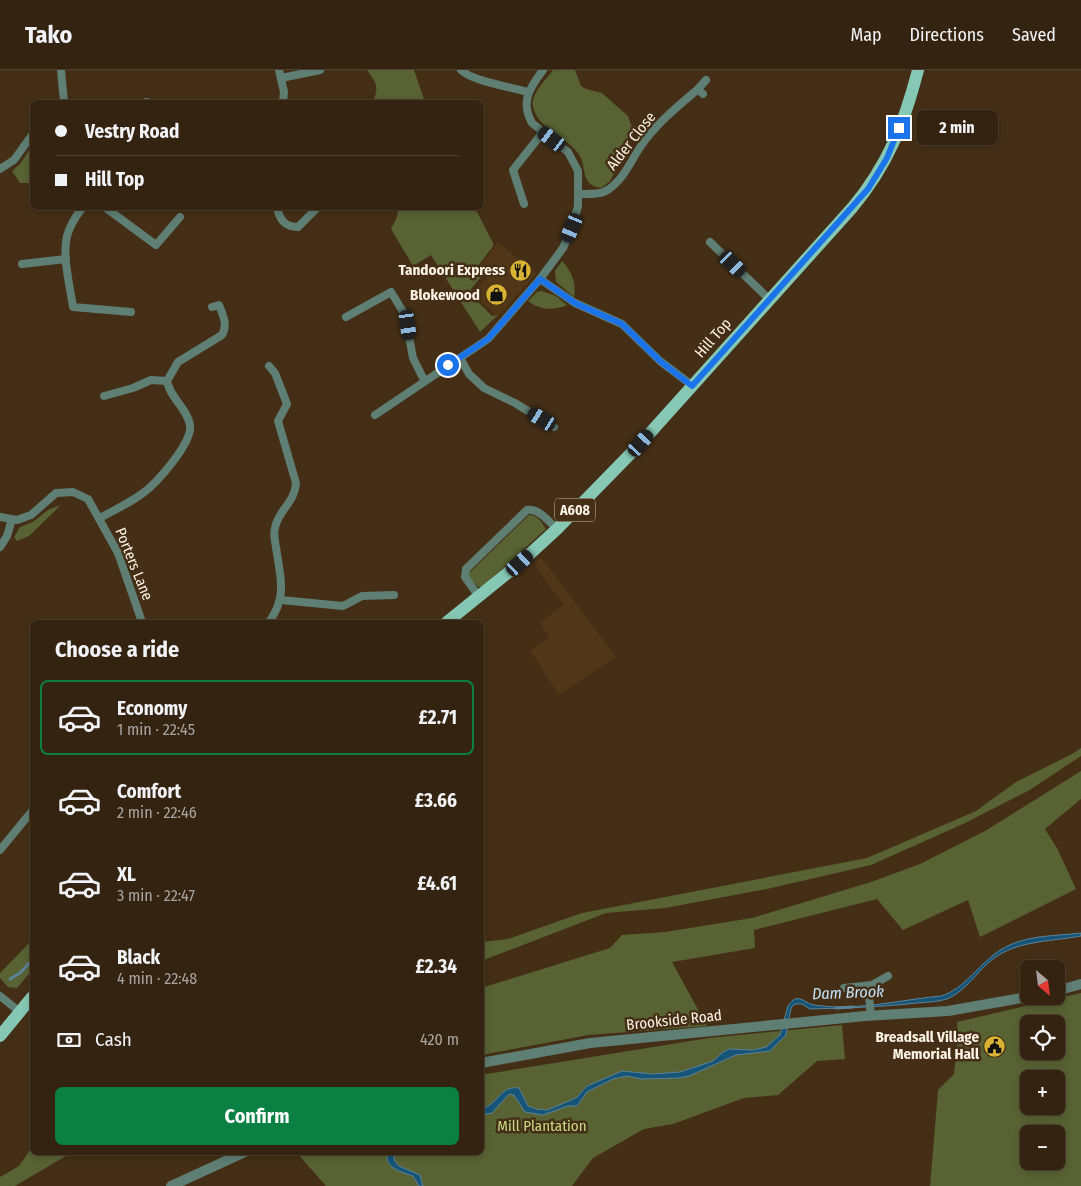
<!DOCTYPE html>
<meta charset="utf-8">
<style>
body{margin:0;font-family:"Fira Sans Condensed",sans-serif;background:#3e2f1e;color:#f1f3f6;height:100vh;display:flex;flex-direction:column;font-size:19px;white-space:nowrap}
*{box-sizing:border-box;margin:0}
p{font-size:16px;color:#a9a49f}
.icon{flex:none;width:28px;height:28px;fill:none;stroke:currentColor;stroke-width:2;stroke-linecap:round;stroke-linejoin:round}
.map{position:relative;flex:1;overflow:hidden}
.panel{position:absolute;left:30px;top:550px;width:454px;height:535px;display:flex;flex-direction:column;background:#332310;border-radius:8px;box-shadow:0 2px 8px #0003,0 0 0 1px #4e4030}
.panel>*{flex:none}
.banner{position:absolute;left:30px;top:30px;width:454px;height:110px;border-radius:8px;box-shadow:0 2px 8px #0003,0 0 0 1px #4e4030;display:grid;align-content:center;height:110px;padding:0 25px;background:#332310}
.needle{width:32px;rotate:152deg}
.tools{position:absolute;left:1020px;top:890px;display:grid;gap:10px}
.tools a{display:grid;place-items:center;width:45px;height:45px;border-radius:8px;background:#332310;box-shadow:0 2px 8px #0003,0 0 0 1px #4e4030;font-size:25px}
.end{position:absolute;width:22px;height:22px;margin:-11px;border:6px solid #1a73e8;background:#fff;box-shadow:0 0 0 2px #fff}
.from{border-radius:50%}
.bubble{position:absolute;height:35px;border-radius:8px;background:#332310;box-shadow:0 2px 8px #0003,0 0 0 1px #4e4030;font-size:16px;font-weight:700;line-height:35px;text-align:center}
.car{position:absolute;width:15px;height:30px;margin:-15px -8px;border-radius:6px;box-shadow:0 0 4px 1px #0007;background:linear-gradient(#222 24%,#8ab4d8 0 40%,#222 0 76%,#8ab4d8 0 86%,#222 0)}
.banner b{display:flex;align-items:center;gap:18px;height:48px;font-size:19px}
.banner b+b{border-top:1px solid #4e4030}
.banner i{width:12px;height:12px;background:#f1f3f6}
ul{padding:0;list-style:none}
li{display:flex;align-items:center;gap:15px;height:75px;margin:0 10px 8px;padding:0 15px;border:2px solid transparent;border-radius:8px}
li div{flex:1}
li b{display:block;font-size:19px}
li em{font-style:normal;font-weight:700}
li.current{border-color:#0b8043}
li>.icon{width:45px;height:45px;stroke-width:1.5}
h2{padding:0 25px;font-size:22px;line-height:60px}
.pay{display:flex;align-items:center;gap:12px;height:55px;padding:0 25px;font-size:19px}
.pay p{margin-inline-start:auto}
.action{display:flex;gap:10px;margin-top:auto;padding:10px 25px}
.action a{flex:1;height:58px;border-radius:8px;background:#0b8043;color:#fff;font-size:20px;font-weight:700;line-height:58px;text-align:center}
header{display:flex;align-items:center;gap:30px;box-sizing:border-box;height:70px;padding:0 25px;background:#332310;border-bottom:1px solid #4e4030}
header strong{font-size:24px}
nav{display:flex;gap:28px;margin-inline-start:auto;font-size:18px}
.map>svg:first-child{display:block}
.built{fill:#513617}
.green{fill:#586233;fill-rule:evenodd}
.water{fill:#165478;stroke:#5b8399}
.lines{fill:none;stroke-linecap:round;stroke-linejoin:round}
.stream{stroke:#5b8399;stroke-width:3}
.minor{stroke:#5f7e74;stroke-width:8}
.tertiary{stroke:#5f7e74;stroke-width:10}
.primary{stroke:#86c8b4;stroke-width:12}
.route{stroke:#1a73e8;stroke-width:6}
.labels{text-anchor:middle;stroke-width:5;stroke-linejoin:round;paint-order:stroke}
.shield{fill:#442f16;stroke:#c6b8a8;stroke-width:1}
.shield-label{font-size:14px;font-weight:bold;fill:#fdf2e6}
.street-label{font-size:15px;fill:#fdf2e6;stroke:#442f16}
.poi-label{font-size:15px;font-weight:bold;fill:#fdf2e6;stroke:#442f16;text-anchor:end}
.park-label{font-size:15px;fill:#c7da81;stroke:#442f16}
.water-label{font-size:16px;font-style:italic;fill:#c2e2f9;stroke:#442f16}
</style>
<header>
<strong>Tako</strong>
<nav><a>Map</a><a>Directions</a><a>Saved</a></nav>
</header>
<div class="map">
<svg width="1081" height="1116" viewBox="0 0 1081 1116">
<rect width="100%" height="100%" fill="#442f16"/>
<g class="built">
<path d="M498,172l38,32 -38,43 -26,-23 18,-20 -10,-8z"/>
<path d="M541,487l75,100 -57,38 -29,-45 19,-13 -9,-15 24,-17 -30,-40z"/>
</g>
<g class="green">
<path d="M367,0h47l11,32h-52c6,-16 4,-18 -6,-32z"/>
<path d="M553,0h22l6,16 5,3 16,4 26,23 3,9 7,2 -26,37 5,4 -7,13 -9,7c-22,-3 -13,-21 -23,-35 -12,-16 -41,-25 -45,-47 -2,-13 13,-26 20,-36z"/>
<path d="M32,76v37h-12l-8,-12 8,-7z"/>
<path d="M398,138h77l19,37 -16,21 8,5 -15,18 3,9 18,18 6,-1 -18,17 -49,-77 -18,11 -22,-37 6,-12z"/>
<path d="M562,191c9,10 15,22 12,36l-18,-15 -1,-11z"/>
<path d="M542,221l14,5 11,9c-13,6 -28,5 -39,-4l9,-9z"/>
<path d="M61,435l-32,31 -12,5 -3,-4 6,-10 13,-5 15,-12z"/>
<path d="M529,445c9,0 13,8 17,14l-63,57 -5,1 -9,-9 -1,-4z"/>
<path d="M1081,678v8l-53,35 -65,33 -92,41 -104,24 -102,19 -59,5 -125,48v-19l27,-3 74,-26 285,-55 109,-47 40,-29 56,-28z"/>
<path d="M1081,701v28l-36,30 12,19 19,41 -96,48 -12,-37 -65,30 -26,-31 -123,31 1,18 -83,14 35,64 -118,9 -108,20v-67l129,-40 12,-13 43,-3 87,-14 119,-36 49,-18 65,-33z"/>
<path d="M32,870v30l-15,18 -9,-1 -8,-9v-5z"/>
<path d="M1081,923v193h-151l8,-96 16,-16 4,-38 -1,-14zM1029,954h27v27h-27zM1029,1009h27v27h-27zM1029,1064h27v27h-27z"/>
<path d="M842,955l3,34 -28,2 -39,34 -34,3 -71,26 -29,5 -51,29 -21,28h-246l-29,-33 184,-1v-77l228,-37z"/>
<path d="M32,1077v5l39,1 -56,33h-15v-9l19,-11z"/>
</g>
<g class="water">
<path d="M1081,863v3c-32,6 -69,4 -94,28 -12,11 -23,28 -40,35 -9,3 -20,3 -30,4 -35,4 -71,5 -107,6l-8,-5h-7l-4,4 -5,27 -16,16 -34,4 -47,21 -10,2 -38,1 -14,-3 -14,3 -26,13 -10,14h-9l-25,9 -18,-3 -11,-17 -5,-1 -17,19 -11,2v-6c17,-4 19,-24 38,-21l9,18 8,3 11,1 29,-12 11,-12 35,-15 30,3 28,-2 33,-11 10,-9 6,-3 24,1 13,-3 14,-12 8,-29c10,-15 15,-3 26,-1 8,1 18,2 27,2 33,0 67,-8 100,-11 24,-7 39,-34 61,-47 23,-14 53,-13 79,-16z"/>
<path d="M388,1083h7l-1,7 5,6 21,9 3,11h-4l-6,-10c-11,-4 -30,-8 -25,-23z"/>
</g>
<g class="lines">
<g class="stream">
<path d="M10,909l10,-6 12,-13"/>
<path d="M836,938l17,-1"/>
</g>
<g class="minor">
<path d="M61,0l3,32"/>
<path d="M279,0l5,22 -1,10"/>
<path d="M461,0c11,11 50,17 67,22"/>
<path d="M281,8l39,-8"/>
<path d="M698,19l8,-9"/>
<path d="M146,32h1"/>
<path d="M0,99l14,-9 18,-25"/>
<path d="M579,124c10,0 22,1 30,-5 15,-10 22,-29 32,-43 15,-22 37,-40 57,-57l5,5"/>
<path d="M524,134l-11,-34 30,-38"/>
<path d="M82,138c-6,8 -12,17 -15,28 -5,21 3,50 6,71l58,5"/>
<path d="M106,138l50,37 24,-28"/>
<path d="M277,138c3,12 8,19 21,19l19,-19"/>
<path d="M710,172l59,57"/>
<path d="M22,194l44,-5"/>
<path d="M540,209l35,24 47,21 38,37 33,25"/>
<path d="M346,247l45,-25 14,23 8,43 11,22"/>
<path d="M460,288l9,16 15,14 31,15 39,24"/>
<path d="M104,326l29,-8 18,-8 16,1"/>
<path d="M375,345l113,-76 52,-60 23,-31 9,-20 6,-22v-35l-10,-19 -36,-29c-12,-21 -2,-36 11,-53"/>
<path d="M0,447l17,3 14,-5 25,-22 17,-1 15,7 30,54 24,69"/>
<path d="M100,448c14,-8 30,-15 43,-25 14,-10 50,-51 47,-68 -3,-17 -20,-27 -23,-44l11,-19 44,-27c6,-10 1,-20 -3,-30l-7,2"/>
<path d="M0,477l7,-11 5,-17"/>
<path d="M479,527l-14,-20 1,-8 61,-59c12,-2 22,12 30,19"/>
<path d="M281,530l62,6 19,-10 32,-1"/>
<path d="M269,552c19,-26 11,-45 7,-75 -1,-6 -3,-13 -1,-19 3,-18 20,-25 21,-45l-18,-62 9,-17 -12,-31 -6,-7"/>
<path d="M0,780l32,-39"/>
<path d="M868,916l3,30"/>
<path d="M844,918l28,-3 16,-9"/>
<path d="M0,926l20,16"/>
</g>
<g class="tertiary">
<path d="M1056,921l25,-7"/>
<path d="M481,993l109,-20 275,-27 83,-5 85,-15"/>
<path d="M171,1116l74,-34"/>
</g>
<g class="primary">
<path d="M447,552l73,-59 37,-34 84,-86 211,-235c36,-43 52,-84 66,-138"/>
<path d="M0,966l32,-39"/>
</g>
</g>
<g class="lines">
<path class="route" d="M448,295l40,-26 52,-60 35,24 47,21 38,37 32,25 176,-197 19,-31 12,-30"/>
</g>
<defs>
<symbol id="restaurant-disc" viewBox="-11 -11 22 22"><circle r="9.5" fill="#d9b334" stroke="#442f16"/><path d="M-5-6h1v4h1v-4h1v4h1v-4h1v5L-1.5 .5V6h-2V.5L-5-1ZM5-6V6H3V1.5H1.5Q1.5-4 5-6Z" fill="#111"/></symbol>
<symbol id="shop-disc" viewBox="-11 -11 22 22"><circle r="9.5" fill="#d9b334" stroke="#442f16"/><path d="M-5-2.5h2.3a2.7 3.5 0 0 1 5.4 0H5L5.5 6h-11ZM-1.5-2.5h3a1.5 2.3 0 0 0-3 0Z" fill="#111"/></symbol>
<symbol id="civic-disc" viewBox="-11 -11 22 22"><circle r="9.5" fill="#d9b334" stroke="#442f16"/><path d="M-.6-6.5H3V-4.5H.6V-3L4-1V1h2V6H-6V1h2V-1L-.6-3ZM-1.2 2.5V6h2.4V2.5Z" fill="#111"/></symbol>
</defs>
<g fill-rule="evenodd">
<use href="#restaurant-disc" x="508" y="188" width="25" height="25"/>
<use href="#shop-disc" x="484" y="212" width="25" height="25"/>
<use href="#civic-disc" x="982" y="964" width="25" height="25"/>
</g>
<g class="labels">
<rect class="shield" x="555" y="428.5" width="40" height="23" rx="4"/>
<g class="shield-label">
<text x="575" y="445">A608</text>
</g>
<g class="street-label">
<text transform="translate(631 71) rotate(-52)" y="5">Alder Close</text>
<text transform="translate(713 268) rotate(-49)" y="5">Hill Top</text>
<text transform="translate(134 494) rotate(68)" y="5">Porters Lane</text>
<text transform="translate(674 950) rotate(-6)" y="5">Brookside Road</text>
</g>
<g class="poi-label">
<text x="505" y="205">Tandoori Express</text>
<text x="480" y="230">Blokewood</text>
<text x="979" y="972">Breadsall Village<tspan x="979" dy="17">Memorial Hall</tspan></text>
</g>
<g class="park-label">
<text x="542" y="1061">Mill Plantation</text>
</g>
<g class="water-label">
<text transform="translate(848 922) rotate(-2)" y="6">Dam Brook</text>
</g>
</g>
</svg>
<div class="tools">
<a><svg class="needle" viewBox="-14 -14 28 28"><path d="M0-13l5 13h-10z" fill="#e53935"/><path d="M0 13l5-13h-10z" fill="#a9a49f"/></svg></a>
<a><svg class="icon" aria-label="locate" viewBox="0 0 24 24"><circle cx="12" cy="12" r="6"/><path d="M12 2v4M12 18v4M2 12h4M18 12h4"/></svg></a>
<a>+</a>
<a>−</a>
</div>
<i class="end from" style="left:448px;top:295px"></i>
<i class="end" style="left:899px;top:58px"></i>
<div class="bubble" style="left:916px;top:40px;width:82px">2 min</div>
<i class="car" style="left:552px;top:69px;rotate:307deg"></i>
<i class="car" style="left:572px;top:158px;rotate:203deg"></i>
<i class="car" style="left:733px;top:194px;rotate:134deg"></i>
<i class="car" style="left:408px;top:255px;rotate:172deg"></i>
<i class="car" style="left:542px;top:349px;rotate:301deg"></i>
<i class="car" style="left:641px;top:373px;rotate:42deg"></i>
<i class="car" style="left:520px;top:493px;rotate:48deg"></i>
<div class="banner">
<b><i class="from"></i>Vestry Road</b>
<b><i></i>Hill Top</b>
</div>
<section class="panel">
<h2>Choose a ride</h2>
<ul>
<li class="current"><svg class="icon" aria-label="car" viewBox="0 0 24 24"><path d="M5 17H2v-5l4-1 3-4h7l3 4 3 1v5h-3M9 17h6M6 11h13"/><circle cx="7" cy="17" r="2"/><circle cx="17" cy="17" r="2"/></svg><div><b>Economy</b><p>1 min · 22:45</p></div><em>£2.71</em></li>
<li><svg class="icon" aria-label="car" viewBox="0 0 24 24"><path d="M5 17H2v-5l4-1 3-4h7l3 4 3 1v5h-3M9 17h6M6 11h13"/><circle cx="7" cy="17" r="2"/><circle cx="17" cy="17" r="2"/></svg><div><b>Comfort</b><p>2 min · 22:46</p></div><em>£3.66</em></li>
<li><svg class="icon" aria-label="car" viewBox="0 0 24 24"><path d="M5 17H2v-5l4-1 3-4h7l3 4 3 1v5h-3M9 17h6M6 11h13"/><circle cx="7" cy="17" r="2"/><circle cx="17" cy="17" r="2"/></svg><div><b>XL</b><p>3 min · 22:47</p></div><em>£4.61</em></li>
<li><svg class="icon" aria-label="car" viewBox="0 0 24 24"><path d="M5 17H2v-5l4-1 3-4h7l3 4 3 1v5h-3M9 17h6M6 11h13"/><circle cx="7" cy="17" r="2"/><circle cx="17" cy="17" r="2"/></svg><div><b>Black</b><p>4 min · 22:48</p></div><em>£2.34</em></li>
</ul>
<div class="pay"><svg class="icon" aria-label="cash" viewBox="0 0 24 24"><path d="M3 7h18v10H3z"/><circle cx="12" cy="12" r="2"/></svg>Cash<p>420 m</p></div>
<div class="action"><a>Confirm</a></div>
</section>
</div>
